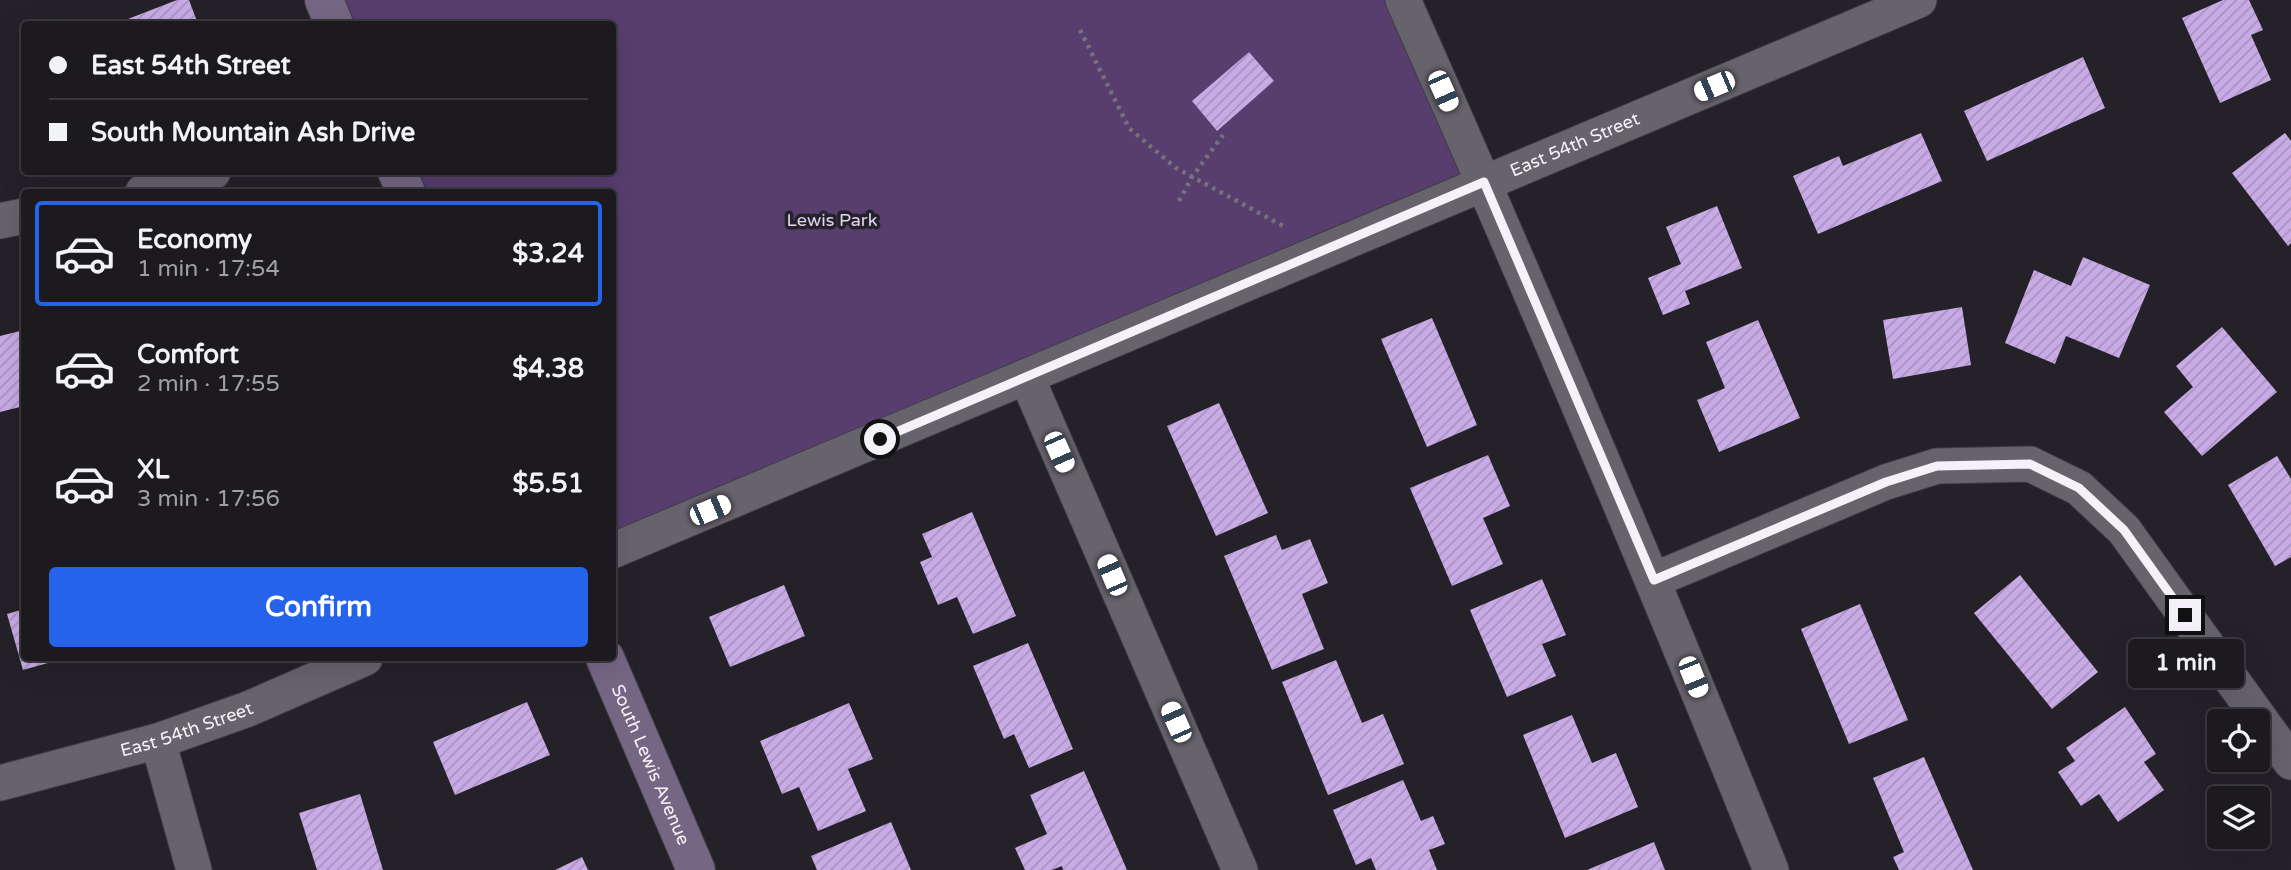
<!DOCTYPE html>
<meta charset="utf-8">
<style>
body{margin:0;font-family:"Varela Round",sans-serif;background:#252228;color:#f1f3f6;height:100vh;display:flex;flex-direction:column;font-size:26px;white-space:nowrap}
*{box-sizing:border-box;margin:0}
p{font-size:23px;color:#a0a0a4}
.icon{flex:none;width:38px;height:38px;fill:none;stroke:currentColor;stroke-width:2;stroke-linecap:round;stroke-linejoin:round}
.map{position:relative;flex:1;overflow:hidden}
.panel{position:absolute;left:21px;top:189px;width:595px;height:472px;display:flex;flex-direction:column;background:#1c191f;border-radius:7px;box-shadow:0 7px 28px #0002,0 0 0 2px #3a383d}
.panel>*{flex:none}
.guide{position:absolute;left:21px;top:21px;width:595px;height:154px;border-radius:7px;box-shadow:0 7px 28px #0002,0 0 0 2px #3a383d;display:grid;align-content:center;height:154px;padding:0 28px;background:#1c191f}
.fabs{position:absolute;left:2207px;top:709px;display:grid;gap:14px}
.fabs a{display:grid;place-items:center;width:63px;height:63px;border-radius:7px;background:#1c191f;box-shadow:0 7px 28px #0002,0 0 0 2px #3a383d;font-size:35px}
.end{position:absolute;width:32px;height:32px;margin:-16px;border:9px solid #f4f2f8;background:#111;box-shadow:0 0 0 4px #111}
.from{border-radius:50%}
.bubble{position:absolute;height:49px;border-radius:7px;background:#1c191f;box-shadow:0 7px 28px #0002,0 0 0 2px #3a383d;font-size:23px;font-weight:800;line-height:49px;text-align:center}
.car{position:absolute;width:21px;height:42px;margin:-21px -10px;border-radius:9px;box-shadow:0 0 5px 2px #0007;background:linear-gradient(#fff 24%,#345 0 40%,#fff 0 76%,#345 0 86%,#fff 0)}
.guide b{display:flex;align-items:center;gap:24px;height:66px;font-size:26px}
.guide b+b{border-top:2px solid #3a383d}
.guide i{width:18px;height:18px;background:#f1f3f6}
ul{padding:12px 0 0;list-style:none}
li{display:flex;align-items:center;gap:21px;height:105px;margin:0 14px 10px;padding:0 14px;border:4px solid transparent;border-radius:7px}
li div{flex:1}
li b{display:block;font-size:26px}
li em{font-style:normal;font-weight:800}
li.current{border-color:#2563eb}
li>.icon{width:63px;height:63px;stroke-width:1.5}
.button{display:flex;gap:14px;margin-top:auto;padding:14px 28px}
.button a{flex:1;height:80px;border-radius:7px;background:#2563eb;color:#fff;font-size:28px;font-weight:800;line-height:80px;text-align:center}
.map>svg:first-child{display:block}
.green{fill:#573e6f}
.building{fill:url(#building-hatch)}
.lines{fill:none;stroke-linecap:round;stroke-linejoin:round}
.street-casing{stroke:#413d45;stroke-width:37}
.secondary-casing{stroke:#413d45;stroke-width:40}
.path{stroke:#757279;stroke-width:4.5;stroke-dasharray:3.5 5;stroke-linecap:butt}
.street{stroke:#67636d;stroke-width:35}
.secondary{stroke:#756784;stroke-width:38}
.route{stroke:#f4f2f8;stroke-width:9}
.labels{text-anchor:middle;stroke-width:7;stroke-linejoin:round;paint-order:stroke}
.street-label{font-size:18px;fill:#f4f2f8;stroke:#252129}
.park-label{font-size:18px;fill:#e2d2f3;stroke:#252129}
</style>
<div class="map">
<svg width="2291" height="870" viewBox="0 0 2291 870">
<defs>
<pattern id="building-hatch" width="6" height="6" patternUnits="userSpaceOnUse" patternTransform="scale(1.75)"><rect width="6" height="6" fill="#c8abe6"/><path d="M-1 1l2-2M0 6l6-6M5 7l2-2" fill="none" stroke="#a892bf"/></pattern>
</defs>
<rect width="100%" height="100%" fill="#252129"/>
<path class="green" d="M324,0h1080l80,182 -871,369 -1,-359h-206l-9,-20h215v-148h-278z"/>
<g class="building">
<path d="M177,0h12l9,24h-83z"/>
<path d="M2223,0h26l14,30 -12,5 20,45 -51,23 -38,-85z"/>
<path d="M1249,52l25,29 -57,50 -25,-30z"/>
<path d="M2083,57l22,51 -118,53 -23,-50z"/>
<path d="M1921,133l21,48 -124,53 -25,-58 46,-20 4,10z"/>
<path d="M2285,133l6,8v102l-3,3 -56,-73z"/>
<path d="M1717,206l25,62 -57,23 5,13 -27,11 -15,-37 33,-14 -15,-37z"/>
<path d="M2083,257l67,28 -31,73 -53,-22 -11,28 -50,-21 29,-73 37,16z"/>
<path d="M1962,307l9,58 -78,14 -10,-59z"/>
<path d="M1432,318l45,107 -50,22 -46,-108z"/>
<path d="M1758,320l42,98 -81,34 -22,-52 28,-12 -19,-46z"/>
<path d="M2222,327l55,65 -75,64 -38,-44 29,-25 -17,-21z"/>
<path d="M24,330v76l-24,6v-76z"/>
<path d="M1219,403l49,110 -52,23 -49,-110z"/>
<path d="M1488,455l22,51 -27,12 20,46 -51,22 -42,-98z"/>
<path d="M2277,456l14,23v78l-16,9 -47,-81z"/>
<path d="M972,512l44,104 -43,18 -16,-37 -19,8 -18,-43 12,-5 -10,-23z"/>
<path d="M1276,535l6,15 28,-11 18,44 -26,11 22,55 -52,21 -48,-114z"/>
<path d="M2020,575l78,97 -46,37 -78,-96z"/>
<path d="M1542,579l24,56 -24,9 14,32 -49,21 -37,-87z"/>
<path d="M784,585l21,51 -75,31 -21,-50z"/>
<path d="M1860,604l48,116 -59,24 -48,-115z"/>
<path d="M24,609v49l38,1 -39,11 -16,-56z"/>
<path d="M1028,643l45,106 -44,19 -15,-34 -10,5 -31,-73z"/>
<path d="M1336,660l26,63 21,-9 21,50 -76,31 -46,-113z"/>
<path d="M527,702l23,53 -95,40 -22,-53z"/>
<path d="M849,703l24,56 -25,10 18,42 -48,20 -19,-44 -17,7 -22,-53z"/>
<path d="M2125,707l31,47 -12,8 20,28 -46,32 -19,-28 -18,12 -23,-34 17,-11 -9,-13z"/>
<path d="M1572,715l20,48 24,-10 22,54 -73,31 -42,-103z"/>
<path d="M1924,757l49,113h-74l-6,-13 11,-5 -31,-74z"/>
<path d="M1084,771l43,99h-64l-1,-4 -10,4h-27l-10,-22 32,-14 -17,-39z"/>
<path d="M1403,780l18,41 12,-5 12,28 -16,6 8,20h-61l-5,-12 -15,7 -23,-55z"/>
<path d="M360,794l23,76h-66l-18,-57z"/>
<path d="M891,822l20,48h-94l-6,-14z"/>
<path d="M1654,842l11,28h-78z"/>
<path d="M582,857l6,13h-33z"/>
</g>
<g class="lines">
<defs>
<g id="street">
<path d="M1403,0c128,288 250,578 368,870"/>
<path d="M143,192l70,-20"/>
<path d="M0,221l24,-5"/>
<path d="M1027,378l213,492"/>
<path id="s1" d="M612,551c436,-183 871,-369 1307,-551"/>
<path d="M1654,580l232,-98 51,-16 93,-2 49,24 45,42 167,232"/>
<path d="M158,741l36,129"/>
<path id="s2" d="M0,783l158,-42 90,-32 117,-51"/>
</g>
<g id="secondary">
<path d="M324,0l10,24"/>
<path d="M397,172l9,20"/>
<path id="s3" d="M605,658l91,212"/>
</g>
</defs>
<use href="#street" class="street-casing"/>
<use href="#secondary" class="secondary-casing"/>
<g class="path">
<path d="M1080,30l49,98 47,40 109,59"/>
<path d="M1179,201l13,-24 31,-42"/>
</g>
<use href="#street" class="street"/>
<use href="#secondary" class="secondary"/>
</g>
<g class="lines">
<path class="route" d="M880,439l604,-257 170,398 232,-98 51,-16 93,-2 49,24 45,42 61,85"/>
</g>
<g class="labels">
<g class="street-label">
<text dy="6" stroke="none"><textPath href="#s1" startOffset="1045">East 54th Street</textPath></text>
<text dy="6" stroke="none"><textPath href="#s2" startOffset="194">East 54th Street</textPath></text>
<text dy="6" stroke="none"><textPath href="#s3" startOffset="116">South Lewis Avenue</textPath></text>
</g>
<g class="park-label">
<text x="832" y="226">Lewis Park</text>
</g>
</g>
</svg>
<div class="fabs">
<a><svg class="icon" aria-label="locate" viewBox="0 0 24 24"><circle cx="12" cy="12" r="6"/><path d="M12 2v4M12 18v4M2 12h4M18 12h4"/></svg></a>
<a><svg class="icon" aria-label="layers" viewBox="0 0 24 24"><path d="M12 4l9 5-9 5-9-5zM3 14l9 5 9-5"/></svg></a>
</div>
<i class="end from" style="left:880px;top:439px"></i>
<i class="end" style="left:2185px;top:615px"></i>
<div class="bubble" style="left:2128px;top:639px;width:116px">1 min</div>
<i class="car" style="left:1714px;top:86px;rotate:247deg"></i>
<i class="car" style="left:1443px;top:91px;rotate:156deg"></i>
<i class="car" style="left:1059px;top:452px;rotate:156deg"></i>
<i class="car" style="left:710px;top:510px;rotate:67deg"></i>
<i class="car" style="left:1112px;top:575px;rotate:337deg"></i>
<i class="car" style="left:1693px;top:677px;rotate:158deg"></i>
<i class="car" style="left:1176px;top:722px;rotate:336deg"></i>
<div class="guide">
<b><i class="from"></i>East 54th Street</b>
<b><i></i>South Mountain Ash Drive</b>
</div>
<section class="panel">
<ul>
<li class="current"><svg class="icon" aria-label="car" viewBox="0 0 24 24"><path d="M5 17H2v-5l4-1 3-4h7l3 4 3 1v5h-3M9 17h6M6 11h13"/><circle cx="7" cy="17" r="2"/><circle cx="17" cy="17" r="2"/></svg><div><b>Economy</b><p>1 min · 17:54</p></div><em>$3.24</em></li>
<li><svg class="icon" aria-label="car" viewBox="0 0 24 24"><path d="M5 17H2v-5l4-1 3-4h7l3 4 3 1v5h-3M9 17h6M6 11h13"/><circle cx="7" cy="17" r="2"/><circle cx="17" cy="17" r="2"/></svg><div><b>Comfort</b><p>2 min · 17:55</p></div><em>$4.38</em></li>
<li><svg class="icon" aria-label="car" viewBox="0 0 24 24"><path d="M5 17H2v-5l4-1 3-4h7l3 4 3 1v5h-3M9 17h6M6 11h13"/><circle cx="7" cy="17" r="2"/><circle cx="17" cy="17" r="2"/></svg><div><b>XL</b><p>3 min · 17:56</p></div><em>$5.51</em></li>
</ul>
<div class="button"><a>Confirm</a></div>
</section>
</div>
